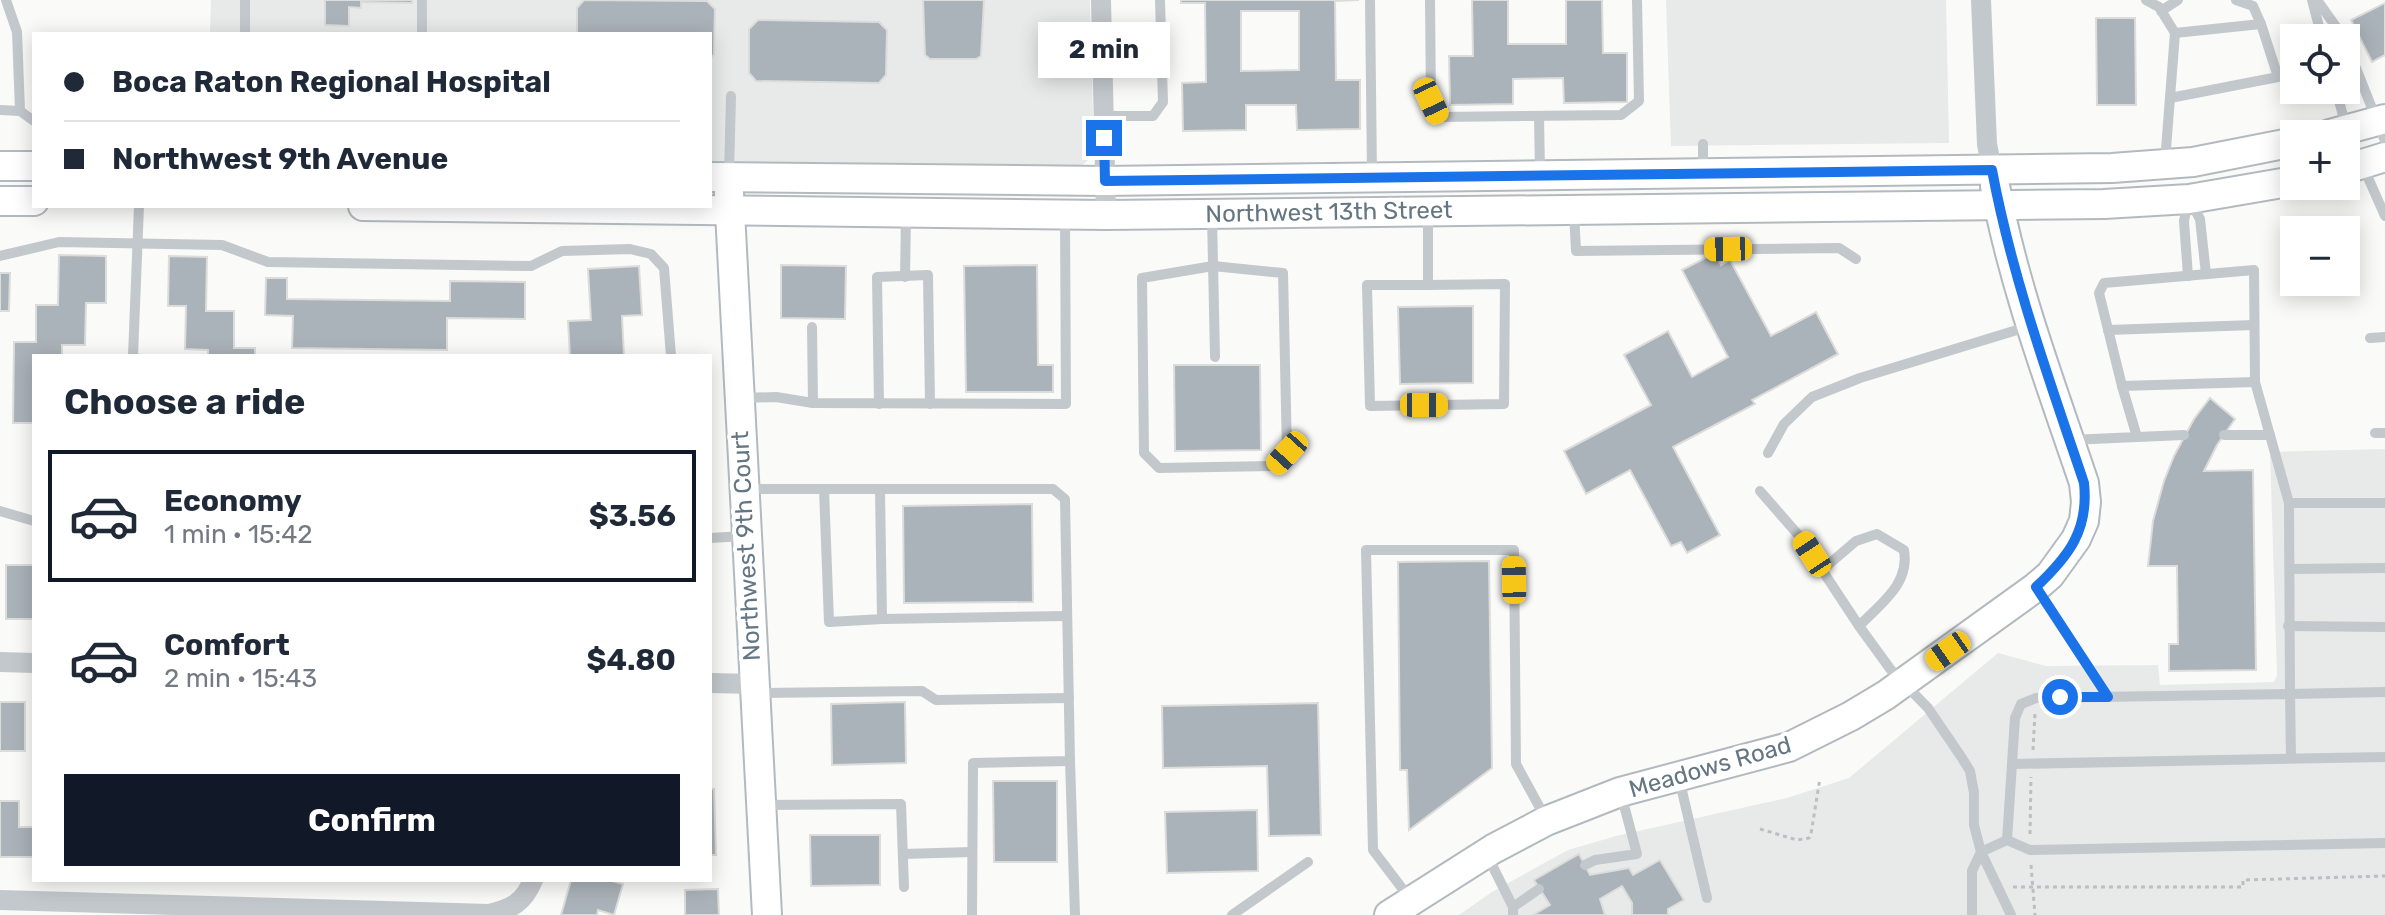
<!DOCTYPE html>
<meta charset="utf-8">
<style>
body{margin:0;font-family:Rubik,sans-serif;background:#f2f2f3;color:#1f2937;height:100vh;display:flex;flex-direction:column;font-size:30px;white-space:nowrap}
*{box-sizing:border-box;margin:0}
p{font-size:26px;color:#747a83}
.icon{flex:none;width:44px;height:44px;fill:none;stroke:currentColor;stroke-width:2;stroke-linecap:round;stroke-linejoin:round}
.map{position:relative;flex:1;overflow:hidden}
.side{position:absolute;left:32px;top:354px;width:680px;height:528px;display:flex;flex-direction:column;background:#fff;border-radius:0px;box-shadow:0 4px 20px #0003}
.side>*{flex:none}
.top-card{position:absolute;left:32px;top:32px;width:680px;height:176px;border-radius:0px;box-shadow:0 4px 20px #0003;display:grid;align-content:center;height:176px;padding:0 32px;background:#fff}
.buttons{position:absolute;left:2280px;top:24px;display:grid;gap:16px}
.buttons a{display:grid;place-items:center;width:80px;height:80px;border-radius:0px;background:#fff;box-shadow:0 4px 20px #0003;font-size:40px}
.end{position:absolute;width:36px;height:36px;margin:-18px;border:10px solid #1a73e8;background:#fff;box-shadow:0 0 0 4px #fff}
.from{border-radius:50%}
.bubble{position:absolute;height:56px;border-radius:0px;background:#fff;box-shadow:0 4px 20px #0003;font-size:26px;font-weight:700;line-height:56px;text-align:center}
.car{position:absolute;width:24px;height:48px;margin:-24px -12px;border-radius:10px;box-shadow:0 0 6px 2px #0007;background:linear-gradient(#f5c518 24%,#345 0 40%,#f5c518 0 76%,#345 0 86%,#f5c518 0)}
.top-card b{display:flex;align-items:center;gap:28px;height:76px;font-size:30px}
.top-card b+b{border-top:2px solid #e0e1e3}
.top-card i{width:20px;height:20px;background:#1f2937}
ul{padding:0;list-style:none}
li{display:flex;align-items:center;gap:24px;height:132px;margin:0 16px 12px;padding:0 16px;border:4px solid transparent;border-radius:0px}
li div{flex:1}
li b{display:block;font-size:30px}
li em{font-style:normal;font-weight:700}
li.current{border-color:#111827}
li>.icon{width:72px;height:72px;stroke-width:1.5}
h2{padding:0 32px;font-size:36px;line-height:96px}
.button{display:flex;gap:16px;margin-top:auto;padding:16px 32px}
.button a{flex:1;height:92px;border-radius:0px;background:#111827;color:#fff;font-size:32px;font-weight:700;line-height:92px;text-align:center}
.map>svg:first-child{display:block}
.built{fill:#e8e9e9}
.building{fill:#aab3b9;stroke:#dcdcda;stroke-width:2;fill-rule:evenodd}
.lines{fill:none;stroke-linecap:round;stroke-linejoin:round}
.secondary-casing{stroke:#b3babf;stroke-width:32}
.path{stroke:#bbbfc2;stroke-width:3;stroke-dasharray:4 4;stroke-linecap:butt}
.lane{stroke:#c3c8cc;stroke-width:10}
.street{stroke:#c3c8cc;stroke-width:20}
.secondary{stroke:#fff;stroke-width:28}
.route{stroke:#1a73e8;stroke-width:10}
.labels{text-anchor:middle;stroke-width:8;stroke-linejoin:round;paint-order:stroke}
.street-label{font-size:24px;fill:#657683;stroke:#fff}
</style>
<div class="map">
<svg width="2385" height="915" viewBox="0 0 2385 915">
<rect width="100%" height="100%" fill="#fafaf8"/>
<g class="built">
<path d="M211,0h879l4,155 -12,10 -17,4 -355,-6v-129h-500z"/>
<path d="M1666,0h280l3,143 -278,3z"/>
<path d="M2385,449v466h-926l33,-23 76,-42 48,-14 171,-38 62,-20 149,-125 48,13 112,-1 2,20 114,-3 3,-7 -7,-223z"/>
</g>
<g class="building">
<path d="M325,0h87v3l-51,-1v6l-12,-1v19l-24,-1z"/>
<path d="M584,0l123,1 8,8 -1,45 -4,5v-25h-133v-26z"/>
<path d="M923,0h61l-3,56 -5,3h-46l-5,-4z"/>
<path d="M1181,0h178l-24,1 1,79h24v49l-63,1 -1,-25h-50v25l-63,1 -1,-48 24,-1 -1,-79h-24zM1241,11h58v59l-58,1z"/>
<path d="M1472,0h36v44h58v-44h36l1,53h24v49l-63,1 -1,-25 -50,1v25l-63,1 -1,-49h24z"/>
<path d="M2385,3v52l-13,7 -21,-42z"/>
<path d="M2096,18h39l1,87h-39z"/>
<path d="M758,20l121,2 8,8 -1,45 -7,8 -123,-2 -7,-8v-44z"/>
<path d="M1715,253l6,12 9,-5 41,76 45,-24 22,42 -86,46 3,4 -82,43 47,88 -33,18 -6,-11 -10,4 -41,-76 -44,24 -22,-43 87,-46 -27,-50 44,-24 24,46 36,-20 -46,-87z"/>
<path d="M59,255l47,1v47h-20l-1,42h-23v11h-28v67h-21l1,-81h22v-37h22z"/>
<path d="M169,256l38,1 -1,54h28v37h21v8h-47v-6l-23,-1 1,-43h-18z"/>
<path d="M781,265l65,1 -1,53 -64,-1z"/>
<path d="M1037,265l1,100h15v27h-87l-2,-126z"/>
<path d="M639,266l3,49 -20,1 2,40h-54l-2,-35 23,-1 -3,-51z"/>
<path d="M0,273h10l-1,38h-9z"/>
<path d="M266,278h21v21l163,2v-20l75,1v37l-78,-1v32l-155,-2 1,-32 -28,-1z"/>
<path d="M1473,306v77l-73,1 -2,-77z"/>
<path d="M1174,365h86l1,85 -86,1z"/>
<path d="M2210,398l25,21 -18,26 -13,26 49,-1 3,200 -87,1v-27h9l-1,-78h-29l5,-45 11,-40 10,-25 20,-37z"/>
<path d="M1032,504l1,98 -129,1 -1,-97z"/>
<path d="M1489,561l3,207 -83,62 -2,-60h-7l-2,-208z"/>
<path d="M6,565h27l1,54h-28z"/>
<rect x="0" y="702" width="25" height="49"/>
<path d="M905,702l1,61 -74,2 -1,-61z"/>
<path d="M1318,703l3,132 -52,1 -2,-70 -104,2 -1,-62z"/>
<path d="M993,781h64v81h-63z"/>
<path d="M710,789h4l2,66h-6z"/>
<path d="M0,801h19v26h15v30h-34z"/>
<path d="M1257,810l1,61 -91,2 -2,-61z"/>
<path d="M810,835h70v50l-69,1z"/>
<path d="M1579,854l11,21 39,-7 4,7 27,-15 24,40 -16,9v6h-36v-12l-10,-17 -22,13 5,16h-72l17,-10 -16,-25z"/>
<path d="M571,880h38l14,4 -9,31 -16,-5 -1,5h-36z"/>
<path d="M718,889l1,26h-34v-25z"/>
</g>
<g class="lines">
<defs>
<g id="secondary">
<path d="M2330,134l55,-15"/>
<path d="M0,166h34"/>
<path d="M2346,169l39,-12"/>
<path d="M710,177l395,4 1007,-13 81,-6 101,-20"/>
<path d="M729,193l38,722"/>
<path d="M0,201h34"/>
<path d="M363,206l743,9 998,-11 85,-5 105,-18"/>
<path d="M1389,915l104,-66 53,-28 74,-29 169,-45 62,-31 35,-21 150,-108 14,-12 26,-36 8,-18 2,-19 -2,-19c-33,-98 -70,-195 -89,-297"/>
</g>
</defs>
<use href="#secondary" class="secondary-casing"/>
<g class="path">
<path d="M2033,750l2,-37"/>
<path d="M1760,829l37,11 12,-2 2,-4 9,-56"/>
<path d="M2030,834l1,-57"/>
<path d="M2031,865l4,50"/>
<path d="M2013,887h230v-7l142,-4"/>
</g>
<g class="lane">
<path d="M1370,0l2,174"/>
<path d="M1430,0l1,101 8,16 182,-2 18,-14 -2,-101"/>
<path d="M2146,0l13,7 16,26 -10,129"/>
<path d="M2312,0l10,38"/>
<path d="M2317,0l27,38"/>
<path d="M2161,11l17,-11"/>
<path d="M2175,33l86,-9 -8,-18 -17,-6"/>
<path d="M245,34v-34"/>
<path d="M422,34v-34"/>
<path d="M2346,43l39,98"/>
<path d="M2336,90l11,40 38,86"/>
<path d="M2170,98l108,-21 -17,-53"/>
<path d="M0,110l20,1 -3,-79 -11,-32"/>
<path d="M20,111l14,10"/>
<path d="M1104,116h49l10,-14 -3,-102"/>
<path d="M1539,116l1,58"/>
<path d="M1703,144v28"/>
<path d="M729,174l2,-78"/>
<path d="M2190,201l10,18 6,55"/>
<path d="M1574,212l2,39 263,-3 17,11"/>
<path d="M1212,216l3,141"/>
<path d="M0,256l59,-14 163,3 46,17 263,4 31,-15 68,-2 21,5 13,14 7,88"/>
<path d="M1213,266l70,7 4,180 -11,13 -117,2 -15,-15 -2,-175z"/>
<path d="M2188,276l-4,-55 4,-20"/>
<path d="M905,277l1,-62"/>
<path d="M1428,285h-61l3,121 134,-2 1,-120 -77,1v-72"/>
<path d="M812,327l1,76"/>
<path d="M2108,330l146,-5"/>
<path d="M2370,338l15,-1"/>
<path d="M133,356l6,-150"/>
<path d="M2122,386l-23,-93 5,-10 150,-13 1,112"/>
<path d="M740,398l36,-1 37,6 253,1 -1,-186"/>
<path d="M879,404l-2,-127 51,-2 2,129"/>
<path d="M2375,433h10"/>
<path d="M2224,435h46"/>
<path d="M2137,437l47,-2"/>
<path d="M2070,440l67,-3 -15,-51 133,-4 34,121h96"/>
<path d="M1768,453l16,-29 28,-27 48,-19 170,-52"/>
<path d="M746,489h307l12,10 5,262 -97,2 -1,152"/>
<path d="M824,489l5,133 53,-3 -2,-130"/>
<path d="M1760,491l41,47 58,88 32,44 37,38 34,50 8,13 4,22v32l7,27 26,-12 8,-122 6,-14 15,-6 254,-4 1,64"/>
<path d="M2289,503l1,191 95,-2"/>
<path d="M0,511l34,10"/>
<path d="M710,538l34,-2"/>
<path d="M2291,569l94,-1"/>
<path d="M1822,570l34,-29 21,-7 27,16c6,34 -23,53 -45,76"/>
<path d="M2037,589l71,108"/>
<path d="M882,619l185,-3"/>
<path d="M2288,626l97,1"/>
<path d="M757,693l165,-2 14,9 133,-2"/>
<path d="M1070,761l5,154"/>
<path d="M2012,764l373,-7"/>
<path d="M1679,778l28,120"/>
<path d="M763,805l138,-1 3,83"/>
<path d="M2007,840l23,10 355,-7"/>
<path d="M1981,852l30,63"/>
<path d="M903,854l69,-2"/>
<path d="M1487,855l26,52v8"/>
<path d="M1585,865l10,-5 42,-6 -16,-60"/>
<path d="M1411,900l-38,-50 -7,-300h148l2,214 30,55"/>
<path d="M1513,907l26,-18"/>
<path d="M1232,915l76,-53"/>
<path d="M1972,915v-44l9,-19"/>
</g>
<g class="street">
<path d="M1101,0l5,215"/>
<path d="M1981,0l6,144 5,26"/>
<path d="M0,662l34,1"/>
<path d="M710,683l44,1"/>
<path d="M0,900l489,14c23,-5 35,-12 44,-34"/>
</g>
<use href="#secondary" class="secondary"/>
</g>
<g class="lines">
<path class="route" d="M1104,138l1,43 887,-11c20,107 57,209 92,313 5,47 -15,73 -48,104l72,110h-48"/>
</g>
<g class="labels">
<g class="street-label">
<text transform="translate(1329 212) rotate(-1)" y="8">Northwest 13th Street</text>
<text transform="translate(746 546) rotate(-93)" y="8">Northwest 9th Court</text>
<text transform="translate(1710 767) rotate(-16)" y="8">Meadows Road</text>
</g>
</g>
</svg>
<div class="buttons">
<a><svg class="icon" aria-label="locate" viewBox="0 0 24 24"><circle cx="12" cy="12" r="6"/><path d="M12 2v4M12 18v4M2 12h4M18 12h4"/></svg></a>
<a>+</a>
<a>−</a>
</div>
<i class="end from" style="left:2060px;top:697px"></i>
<i class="end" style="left:1104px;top:138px"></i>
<div class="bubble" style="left:1038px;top:22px;width:132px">2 min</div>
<i class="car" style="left:1431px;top:101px;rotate:155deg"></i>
<i class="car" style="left:1728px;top:249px;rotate:269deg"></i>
<i class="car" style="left:1424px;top:405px;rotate:90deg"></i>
<i class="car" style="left:1287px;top:453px;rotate:222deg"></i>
<i class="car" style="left:1812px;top:554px;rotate:327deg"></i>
<i class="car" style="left:1514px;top:580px;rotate:359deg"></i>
<i class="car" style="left:1948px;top:651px;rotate:235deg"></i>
<div class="top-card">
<b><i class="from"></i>Boca Raton Regional Hospital</b>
<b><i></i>Northwest 9th Avenue</b>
</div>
<section class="side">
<h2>Choose a ride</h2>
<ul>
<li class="current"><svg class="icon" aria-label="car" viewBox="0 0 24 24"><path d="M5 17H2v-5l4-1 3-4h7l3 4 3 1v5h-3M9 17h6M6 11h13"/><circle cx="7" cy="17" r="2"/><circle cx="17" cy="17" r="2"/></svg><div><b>Economy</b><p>1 min · 15:42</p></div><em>$3.56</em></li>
<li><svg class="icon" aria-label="car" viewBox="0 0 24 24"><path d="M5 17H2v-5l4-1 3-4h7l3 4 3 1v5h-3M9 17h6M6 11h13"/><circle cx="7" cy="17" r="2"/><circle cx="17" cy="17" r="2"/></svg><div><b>Comfort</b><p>2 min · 15:43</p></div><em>$4.80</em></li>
</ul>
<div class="button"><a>Confirm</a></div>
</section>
</div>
